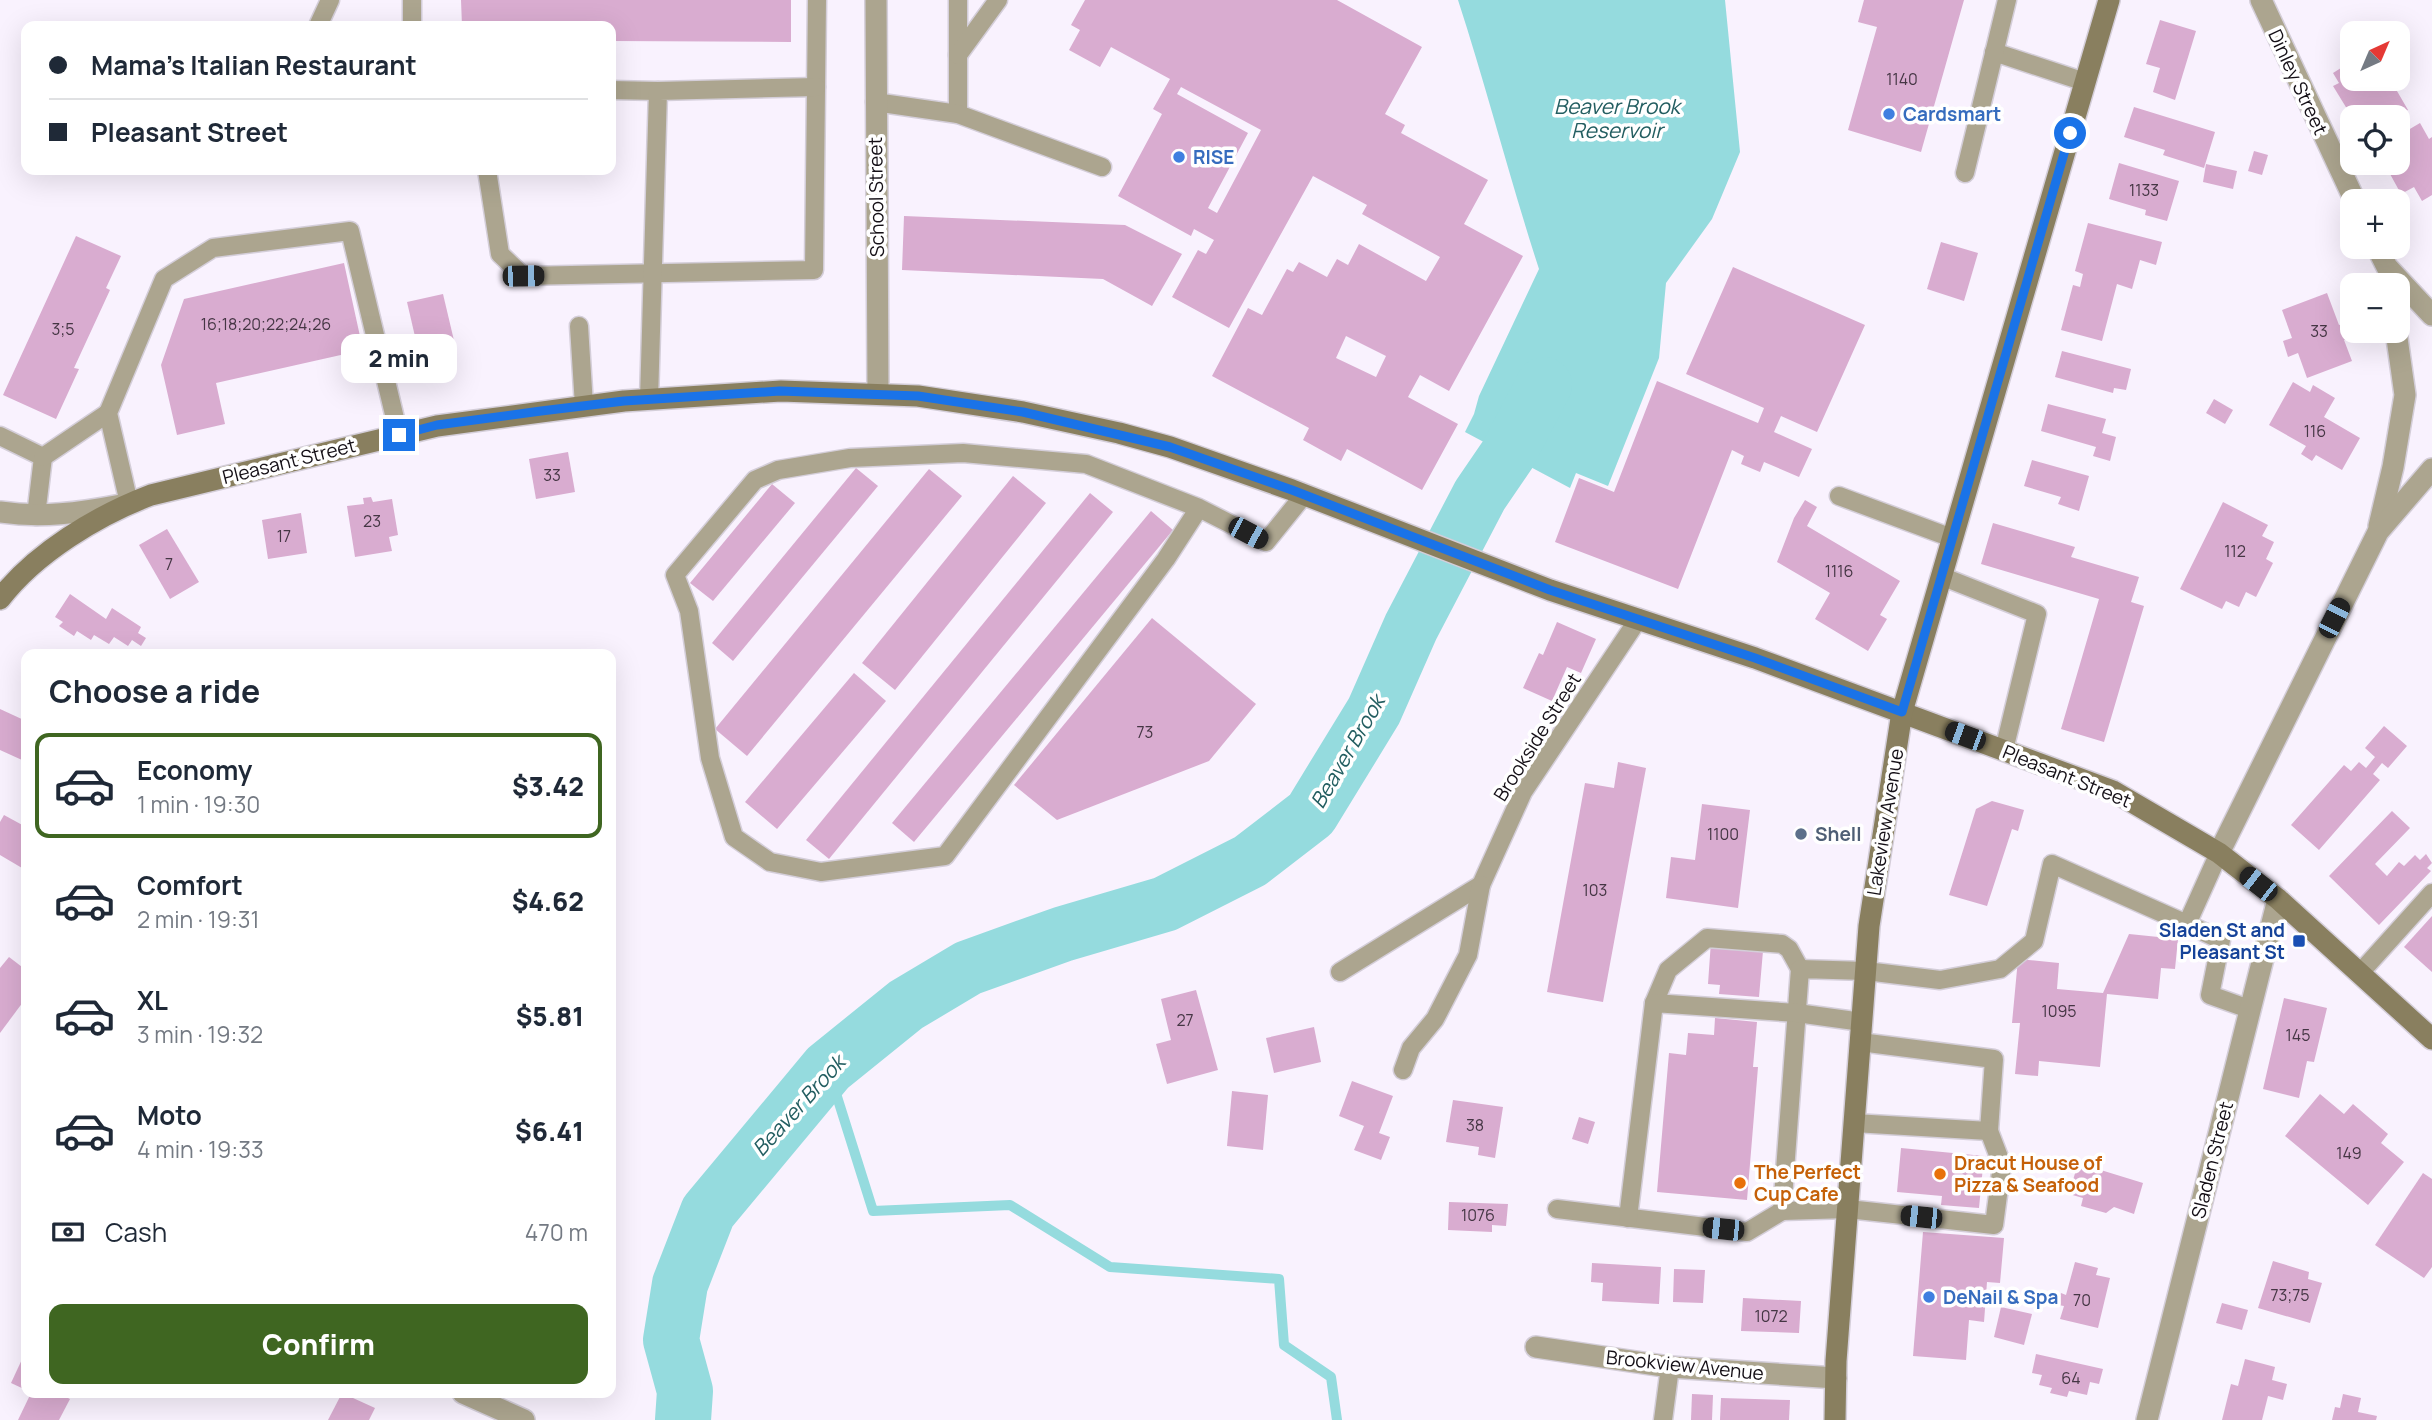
<!DOCTYPE html>
<meta charset="utf-8">
<style>
body{margin:0;font-family:Manrope,sans-serif;background:#f6f6f7;color:#1f2937;height:100vh;display:flex;flex-direction:column;font-size:26px;white-space:nowrap}
*{box-sizing:border-box;margin:0}
p{font-size:23px;color:#747a83}
.icon{flex:none;width:38px;height:38px;fill:none;stroke:currentColor;stroke-width:2;stroke-linecap:round;stroke-linejoin:round}
.map{position:relative;flex:1;overflow:hidden}
.details{position:absolute;left:21px;top:649px;width:595px;height:749px;display:flex;flex-direction:column;background:#fff;border-radius:14px;box-shadow:0 7px 28px #0002}
.details>*{flex:none}
.banner{position:absolute;left:21px;top:21px;width:595px;height:154px;border-radius:14px;box-shadow:0 7px 28px #0002;display:grid;align-content:center;height:154px;padding:0 28px;background:#fff}
.needle{width:46px;rotate:44deg}
.buttons{position:absolute;left:2340px;top:21px;display:grid;gap:14px}
.buttons a{display:grid;place-items:center;width:70px;height:70px;border-radius:14px;background:#fff;box-shadow:0 7px 28px #0002;font-size:35px}
.end{position:absolute;width:32px;height:32px;margin:-16px;border:9px solid #1a73e8;background:#fff;box-shadow:0 0 0 4px #fff}
.from{border-radius:50%}
.bubble{position:absolute;height:49px;border-radius:14px;background:#fff;box-shadow:0 7px 28px #0002;font-size:23px;font-weight:800;line-height:49px;text-align:center}
.car{position:absolute;width:21px;height:42px;margin:-21px -10px;border-radius:9px;box-shadow:0 0 5px 2px #0007;background:linear-gradient(#222 24%,#8ab4d8 0 40%,#222 0 76%,#8ab4d8 0 86%,#222 0)}
.banner b{display:flex;align-items:center;gap:24px;height:66px;font-size:26px}
.banner b+b{border-top:2px solid #e0e1e3}
.banner i{width:18px;height:18px;background:#1f2937}
ul{padding:0;list-style:none}
li{display:flex;align-items:center;gap:21px;height:105px;margin:0 14px 10px;padding:0 14px;border:4px solid transparent;border-radius:14px}
li div{flex:1}
li b{display:block;font-size:26px}
li em{font-style:normal;font-weight:800}
li.selected{border-color:#3f6621}
li>.icon{width:63px;height:63px;stroke-width:1.5}
h2{padding:0 28px;font-size:32px;line-height:84px}
.pay{display:flex;align-items:center;gap:18px;height:77px;padding:0 28px;font-size:26px}
.pay p{margin-inline-start:auto}
.action{display:flex;gap:14px;margin-top:auto;padding:14px 28px}
.action a{flex:1;height:80px;border-radius:14px;background:#3f6621;color:#fff;font-size:28px;font-weight:800;line-height:80px;text-align:center}
.map>svg:first-child{display:block}
.water{fill:#95dbde}
.lines{fill:none;stroke-linecap:round;stroke-linejoin:round}
.stream{stroke:#95dbde;stroke-width:10}
.river{stroke:#95dbde;stroke-width:56}
.building{fill:#d9acd0;fill-rule:evenodd}
.service-casing{stroke:#d4ced9;stroke-width:21}
.minor-casing{stroke:#d4ced9;stroke-width:24}
.tertiary-casing{stroke:#d4ced9;stroke-width:24}
.secondary-casing{stroke:#d4ced9;stroke-width:24}
.service{stroke:#aca58f;stroke-width:18}
.minor{stroke:#aca58f;stroke-width:21}
.tertiary{stroke:#aca58f;stroke-width:21}
.secondary{stroke:#897f5f;stroke-width:21}
.route{stroke:#1a73e8;stroke-width:9}
.shop-dot{fill:#3f7fe0;stroke:#fff;stroke-width:2.5}
.service-dot{fill:#5c6f8a;stroke:#fff;stroke-width:2.5}
.transit-dot{fill:#1a4fb4;stroke:#fff;stroke-width:2.5}
.food-dot{fill:#e8710a;stroke:#fff;stroke-width:2.5}
.labels{text-anchor:middle;stroke-width:7;stroke-linejoin:round;paint-order:stroke}
.number-label{font-size:16px;fill:#453644}
.street-label{font-size:19px;fill:#140f16;stroke:#fff}
.shop-label{font-size:19px;font-weight:bold;fill:#366cbe;stroke:#fff;text-anchor:start}
.service-label{font-size:19px;font-weight:bold;fill:#4e5e75;stroke:#fff;text-anchor:start}
.transit-label{font-size:19px;font-weight:bold;fill:#164399;stroke:#fff;text-anchor:end}
.food-label{font-size:19px;font-weight:bold;fill:#c56008;stroke:#fff;text-anchor:start}
.water-label{font-size:21px;font-style:italic;fill:#235e61;stroke:#fff}
</style>
<div class="map">
<svg width="2432" height="1420" viewBox="0 0 2432 1420">
<rect width="100%" height="100%" fill="#f9f2fe"/>
<path class="water" d="M1458,0h267l15,152 -28,67 -46,64 -7,75 -51,128 -32,-13 -6,15 -105,-56 9,-18 5,-18 60,-127c-29,-89 -52,-180 -81,-269z"/>
<g class="lines">
<path class="stream" d="M828,1068l45,143 137,-6 100,62 169,12 5,66 47,32 6,43"/>
<path class="river" d="M683,1420l2,-29 -14,-51 9,-56 28,-72 120,-144 78,-63 62,-37 95,-34 102,-30 85,-43 61,-47 63,-103 37,-84 69,-132 28,-41 36,-69"/>
</g>
<g class="building">
<path d="M461,0h330v42l-180,-1v-15h-149z"/>
<path d="M1085,0h252l85,47 -37,67 20,11 -4,8 87,47 -24,44 59,32 -74,135 -29,-16 -12,22 50,27 -36,66 -75,-41 -6,12 -38,-21 6,-12 -97,-52 36,-68 14,7 25,-46 6,3 6,-10 28,15 10,-18 11,6 11,-21 67,37 14,-24 -78,-43 5,-9 -54,-29 -84,152 -57,-31 26,-47 8,4 8,-14 -20,-11 -3,7 -73,-40 44,-82 -9,-5 17,-30 -59,-32 -11,20 -31,-17 11,-20 -9,-5zM1181,87l80,43 -44,83 -9,-5 40,-75 -71,-39zM1346,336l40,20 -10,21 -40,-19z"/>
<path d="M1864,0h100l-43,152 -73,-22 29,-103 -19,-5z"/>
<path d="M2160,20l36,11 -21,69 -22,-8 7,-24 -14,-4z"/>
<path d="M2352,61v18h38l18,31 -12,7h-44l-19,-31 6,-3 -6,-10z"/>
<path d="M2134,107l81,25 -11,36 -41,-13 2,-5 -41,-13z"/>
<path d="M2420,123l9,16 3,-2v58l-10,6 -8,-14 -13,7 -17,-31h14v-27z"/>
<path d="M2254,151l14,4 -6,20 -14,-4z"/>
<path d="M2119,163l60,18 -12,40 -22,-6 1,-5 -37,-11z"/>
<path d="M2206,164l31,7 -4,18 -30,-7z"/>
<path d="M904,216l221,9 57,29 -30,52 -49,-27 -201,-9z"/>
<path d="M2088,223l74,19 -6,23 -16,-5 -8,29 -15,-5 -15,57 -41,-11 12,-45 7,2 3,-13 -8,-3z"/>
<path d="M76,236l45,20 -15,32 4,2 -36,78 5,1 -23,50 -53,-24z"/>
<path d="M1941,242l37,11 -14,48 -37,-12z"/>
<path d="M344,263l19,87 -147,33 9,41 -48,11 -16,-70 23,-66z"/>
<path d="M1733,267l132,58 -48,107 -36,-16 -7,16 38,17 -13,28 -35,-15 -4,10 -19,-8 3,-8 -12,-6 -54,139 -123,-47 24,-64 35,14 43,-111 101,42 6,-15 -78,-34z"/>
<path d="M2327,293l12,32 7,-2 5,14 -7,3 8,21 -45,17 -9,-25 -10,4 -5,-16 9,-3 -10,-28z"/>
<path d="M443,294l13,55 -36,9 -13,-56z"/>
<path d="M2062,351l69,18 -5,21 -12,-2 -1,5 -58,-16z"/>
<path d="M2293,382l17,10 3,-7 22,13 -11,19 36,21 -18,32 -26,-15 -4,6 -11,-7 5,-8 -37,-21z"/>
<path d="M2214,399l19,11 -8,14 -19,-11z"/>
<path d="M2048,404l58,15 -4,14 14,4 -6,24 -17,-5 3,-9 -55,-16z"/>
<path d="M568,452l7,40 -39,7 -7,-40z"/>
<path d="M2032,460l57,16 -10,35 -21,-7 3,-7 -37,-11z"/>
<path d="M856,468l22,18 -145,175 -21,-18z"/>
<path d="M929,469l33,27 -215,260 -32,-27z"/>
<path d="M1013,476l33,27 -151,187 -33,-27z"/>
<path d="M772,484l23,19 -82,98 -23,-18z"/>
<path d="M1090,493l23,19 -284,347 -23,-19z"/>
<path d="M371,497l2,5 19,-3 6,36 -9,2 3,14 -37,6 -8,-51 17,-2 -1,-6z"/>
<path d="M1805,500l12,7 -10,19 93,55 -20,34 7,4 -19,32 -53,-32 15,-26 -53,-31 17,-44z"/>
<path d="M2223,502l45,23 -6,11 12,6 -8,17 7,4 -17,34 -10,-5 -7,15 -13,-6 -4,8 -42,-20z"/>
<path d="M1151,511l22,19 -259,312 -22,-19z"/>
<path d="M301,513l6,40 -39,6 -6,-39z"/>
<path d="M1993,523l82,24 -4,10 68,20 -8,25 13,4 -40,136 -43,-13 38,-130 -118,-35z"/>
<path d="M167,529l32,53 -29,17 -31,-54z"/>
<path d="M70,594l36,25 6,-11 29,19 -3,6 8,5 -5,8 -9,-6 -4,6 -14,-9 -5,7 -15,-9 -3,5 -14,-9 -3,5 -15,-10 4,-4 -8,-5z"/>
<path d="M1152,618l104,86 -47,57 -152,59 -43,-35z"/>
<path d="M1557,622l39,17 -15,34 -14,-6 -15,34 -29,-13 16,-35 4,2z"/>
<path d="M854,673l32,28 -109,128 -32,-27z"/>
<path d="M0,709l26,12v30l-4,9 -22,-10z"/>
<path d="M2384,726l23,20 -19,22 -6,-5 -9,11 7,6 -61,70 -28,-25 53,-60 7,6 8,-9 7,6 9,-11 -10,-9z"/>
<path d="M1618,762l28,6 -43,234 -56,-10 38,-209 29,5z"/>
<path d="M1992,801l32,9 -6,21 -6,-2 -25,77 -38,-11 27,-86z"/>
<path d="M1702,804l48,6 -12,98 -72,-10 5,-41 24,3z"/>
<path d="M2392,811l18,17 -35,36 12,12 12,-14 5,4 11,-11 5,5 6,-6 6,9 -5,5 4,3 -52,54 -50,-49z"/>
<path d="M4,815l22,12v34l-4,7 -22,-13v-33z"/>
<path d="M2432,916v56l-28,-25z"/>
<path d="M2129,934l49,5 -3,30 -14,-1 -3,31 -51,-5 -7,73 -61,-6 -1,15 -23,-2 5,-51h-8l6,-64 41,4 -2,26 46,4z"/>
<path d="M1711,941l52,10 -4,46 -40,-3 1,-9 -12,-1z"/>
<path d="M9,957l17,13v28l-26,35v-65z"/>
<path d="M1196,990l22,80 -51,14 -11,-40 15,-4 -10,-41z"/>
<path d="M2284,998l43,10 -13,54 -7,-1 -8,37 -36,-9z"/>
<path d="M1715,1018l42,4 -4,45h5l-11,133 -90,-8 12,-139 17,2 2,-22 26,2z"/>
<path d="M1314,1027l7,35 -47,11 -8,-35z"/>
<path d="M1352,1081l41,15 -14,37 11,4 -9,23 -27,-10 10,-24 -25,-10z"/>
<path d="M1232,1091l36,4 -5,55 -36,-4z"/>
<path d="M2320,1094l24,20 9,-10 35,30 -7,9 23,19 -36,43 -83,-69z"/>
<path d="M1453,1100l50,7 -8,51 -17,-3 1,-8 -33,-5z"/>
<path d="M1579,1117l16,5 -7,22 -16,-5z"/>
<path d="M1901,1148l83,8 -5,52 -38,-3 1,-9 -45,-4z"/>
<path d="M2078,1163l65,20 -9,31 -20,-7 -8,6 -25,-7 2,-8 -14,-4z"/>
<path d="M2423,1173l9,6v88l-8,11 -49,-33z"/>
<path d="M1449,1202l59,2 -2,22 -14,-1v7l-44,-2z"/>
<path d="M1923,1232l81,6 -4,45 -13,-1 -3,40 -15,-2 -3,40 -53,-4z"/>
<path d="M2273,1261l36,11 -1,7 14,4 -12,40 -52,-15z"/>
<path d="M2075,1262l23,6 -2,7 14,3 -12,50 -38,-9 4,-13 -6,-1 3,-12 5,2z"/>
<path d="M1592,1263l69,4 -2,37 -57,-3 1,-18 -12,-1z"/>
<path d="M1674,1269l31,1 -2,33 -30,-1z"/>
<path d="M1743,1298l58,3 -2,32 -58,-2z"/>
<path d="M2222,1303l26,7 -6,20 -26,-7z"/>
<path d="M2001,1307l31,7 -8,31 -30,-8z"/>
<path d="M2036,1354l67,15 -4,15 -9,-2 -3,13 -18,-4 -2,6 -17,-4 2,-5 -13,-3 3,-10 -10,-2z"/>
<path d="M24,1355l2,1v34l-15,-7z"/>
<path d="M2245,1359l30,8 -3,13 15,4 -4,16 -15,-4 -6,24h-40l9,-36 7,2z"/>
<path d="M31,1393h27l12,6 -11,21h-41z"/>
<path d="M342,1393l33,15 -6,12h-41z"/>
<path d="M1692,1394l21,1 -1,25h-21z"/>
<path d="M2343,1394l18,4 -3,14 19,4 -1,4h-44l3,-13 5,1z"/>
<path d="M1721,1398l69,2 -1,20h-69z"/>
</g>
<g class="lines">
<defs>
<g id="service">
<path d="M412,0v26"/>
<path d="M958,0v114"/>
<path d="M318,26l12,-26"/>
<path d="M1994,52l91,30"/>
<path d="M958,55l40,-55"/>
<path d="M611,90l47,1"/>
<path d="M875,102l83,12 144,53"/>
<path d="M487,170l13,84 23,22 291,-6 3,-270"/>
<path d="M1965,173l42,-173"/>
<path d="M579,326l5,80"/>
<path d="M649,400l9,-309 158,-4"/>
<path d="M0,436l43,21 -7,59"/>
<path d="M43,457l65,-44"/>
<path d="M1839,496l113,42"/>
<path d="M129,503l-21,-90 56,-134 49,-31 137,-17 49,204"/>
<path d="M1199,508l-33,51 -221,297 -124,16 -51,-10 -36,-25 -24,-79 -21,-147 -14,-36 80,-95 23,-10 72,-12 113,-5 123,11 113,44 67,34 38,-47"/>
<path d="M1941,576l96,38 -33,136"/>
<path d="M2219,853l-32,71 34,16 -11,55 39,14"/>
<path d="M1340,972l141,-87 42,-93 116,-174"/>
<path d="M2359,974l73,-81"/>
<path d="M1654,1003l14,-33 39,-32 75,6 7,5 11,20"/>
<path d="M1403,1070l8,-22 24,-29 33,-64 13,-70"/>
<path d="M1854,1123l135,8 5,-72 -134,-17"/>
<path d="M1989,1131l13,34 -8,60 -146,-16 -66,2 18,-242 66,2 74,9 60,-11 34,-28 18,-77 135,60"/>
<path d="M1557,1209l190,23 35,-21"/>
<path d="M1628,1218l26,-215 143,10 65,9"/>
<path d="M1663,1420l7,-53"/>
</g>
<g id="minor">
<path d="M876,0l2,394"/>
<path d="M1536,1347l134,20 166,11"/>
<path d="M463,1393l61,27"/>
<path d="M2147,1420l131,-521"/>
</g>
<g id="tertiary">
<path d="M2261,0l94,201"/>
<path d="M2377,247l10,20 45,48"/>
<path d="M0,512c42,6 79,1 121,-7"/>
<path d="M2379,526l14,-59 12,-72 -9,-64"/>
<path d="M2219,853l159,-321 54,-63"/>
</g>
<g id="secondary">
<path d="M0,599c35,-46 98,-84 151,-104l286,-69 187,-25 157,-10 137,5 105,16 96,21 51,14 122,43 258,100 205,68 358,133 106,62 59,46 154,140"/>
<path d="M1835,1420l1,-59 33,-435 33,-214 207,-712"/>
</g>
</defs>
<use href="#service" class="service-casing"/>
<use href="#minor" class="minor-casing"/>
<use href="#tertiary" class="tertiary-casing"/>
<use href="#secondary" class="secondary-casing"/>
<use href="#service" class="service"/>
<use href="#minor" class="minor"/>
<use href="#tertiary" class="tertiary"/>
<use href="#secondary" class="secondary"/>
</g>
<g class="lines">
<path class="route" d="M399,435l38,-10 104,-14 83,-10 156,-10 138,5 105,16 147,35 122,43 258,100 205,68 147,54 168,-579"/>
</g>
<g class="shop-dot">
<circle cx="1889" cy="114" r="7"/>
<circle cx="1179" cy="157" r="7"/>
<circle cx="1929" cy="1297" r="7"/>
</g>
<circle class="service-dot" cx="1801" cy="834" r="7"/>
<rect class="transit-dot" x="2292" y="934" width="14" height="14" rx="3.5"/>
<g class="food-dot">
<circle cx="1940" cy="1174" r="7"/>
<circle cx="1740" cy="1183" r="7"/>
</g>
<g class="labels">
<g class="number-label">
<text x="1902" y="85">1140</text>
<text x="2144" y="196">1133</text>
<text x="266" y="330">16;18;20;22;24;26</text>
<text x="63" y="335">3;5</text>
<text x="2319" y="337">33</text>
<text x="2315" y="437">116</text>
<text x="552" y="481">33</text>
<text x="372" y="527">23</text>
<text x="284" y="542">17</text>
<text x="2235" y="557">112</text>
<text x="169" y="570">7</text>
<text x="1839" y="577">1116</text>
<text x="1145" y="738">73</text>
<text x="1723" y="840">1100</text>
<text x="1595" y="896">103</text>
<text x="2059" y="1017">1095</text>
<text x="1185" y="1026">27</text>
<text x="2298" y="1041">145</text>
<text x="1475" y="1131">38</text>
<text x="2349" y="1159">149</text>
<text x="1478" y="1221">1076</text>
<text x="2290" y="1301">73;75</text>
<text x="2082" y="1306">70</text>
<text x="1771" y="1322">1072</text>
<text x="2071" y="1384">64</text>
</g>
<g class="street-label">
<text transform="translate(2298 82) rotate(65)" y="7">Dinley Street</text>
<text transform="translate(876 197) rotate(-91)" y="7">School Street</text>
<text transform="translate(289 461) rotate(-14)" y="7">Pleasant Street</text>
<text transform="translate(1537 737) rotate(-58)" y="7">Brookside Street</text>
<text transform="translate(2067 776) rotate(22)" y="7">Pleasant Street</text>
<text transform="translate(1885 822) rotate(-81)" y="7">Lakeview Avenue</text>
<text transform="translate(2212 1160) rotate(-76)" y="7">Sladen Street</text>
<text transform="translate(1685 1365) rotate(6)" y="7">Brookview Avenue</text>
</g>
<g class="shop-label">
<text x="1903" y="121">Cardsmart</text>
<text x="1193" y="164">RISE</text>
<text x="1943" y="1304">DeNail &amp; Spa</text>
</g>
<g class="service-label">
<text x="1815" y="841">Shell</text>
</g>
<g class="transit-label">
<text x="2285" y="937">Sladen St and<tspan x="2285" dy="22">Pleasant St</tspan></text>
</g>
<g class="food-label">
<text x="1954" y="1170">Dracut House of<tspan x="1954" dy="22">Pizza &amp; Seafood</tspan></text>
<text x="1754" y="1179">The Perfect<tspan x="1754" dy="22">Cup Cafe</tspan></text>
</g>
<g class="water-label">
<text x="1617" y="114">Beaver Brook<tspan x="1617" dy="24">Reservoir</tspan></text>
<text transform="translate(1348 752) rotate(-60)" y="7">Beaver Brook</text>
<text transform="translate(799 1106) rotate(-48)" y="7">Beaver Brook</text>
</g>
</g>
</svg>
<div class="buttons">
<a><svg class="needle" viewBox="-14 -14 28 28"><path d="M0-13l5 13h-10z" fill="#e53935"/><path d="M0 13l5-13h-10z" fill="#747a83"/></svg></a>
<a><svg class="icon" aria-label="locate" viewBox="0 0 24 24"><circle cx="12" cy="12" r="6"/><path d="M12 2v4M12 18v4M2 12h4M18 12h4"/></svg></a>
<a>+</a>
<a>−</a>
</div>
<i class="end from" style="left:2070px;top:133px"></i>
<i class="end" style="left:399px;top:435px"></i>
<div class="bubble" style="left:341px;top:334px;width:116px">2 min</div>
<i class="car" style="left:523px;top:276px;rotate:89deg"></i>
<i class="car" style="left:1248px;top:533px;rotate:118deg"></i>
<i class="car" style="left:2334px;top:618px;rotate:27deg"></i>
<i class="car" style="left:1965px;top:736px;rotate:290deg"></i>
<i class="car" style="left:2258px;top:884px;rotate:308deg"></i>
<i class="car" style="left:1921px;top:1217px;rotate:276deg"></i>
<i class="car" style="left:1723px;top:1229px;rotate:276deg"></i>
<div class="banner">
<b><i class="from"></i>Mama's Italian Restaurant</b>
<b><i></i>Pleasant Street</b>
</div>
<section class="details">
<h2>Choose a ride</h2>
<ul>
<li class="selected"><svg class="icon" aria-label="car" viewBox="0 0 24 24"><path d="M5 17H2v-5l4-1 3-4h7l3 4 3 1v5h-3M9 17h6M6 11h13"/><circle cx="7" cy="17" r="2"/><circle cx="17" cy="17" r="2"/></svg><div><b>Economy</b><p>1 min · 19:30</p></div><em>$3.42</em></li>
<li><svg class="icon" aria-label="car" viewBox="0 0 24 24"><path d="M5 17H2v-5l4-1 3-4h7l3 4 3 1v5h-3M9 17h6M6 11h13"/><circle cx="7" cy="17" r="2"/><circle cx="17" cy="17" r="2"/></svg><div><b>Comfort</b><p>2 min · 19:31</p></div><em>$4.62</em></li>
<li><svg class="icon" aria-label="car" viewBox="0 0 24 24"><path d="M5 17H2v-5l4-1 3-4h7l3 4 3 1v5h-3M9 17h6M6 11h13"/><circle cx="7" cy="17" r="2"/><circle cx="17" cy="17" r="2"/></svg><div><b>XL</b><p>3 min · 19:32</p></div><em>$5.81</em></li>
<li><svg class="icon" aria-label="car" viewBox="0 0 24 24"><path d="M5 17H2v-5l4-1 3-4h7l3 4 3 1v5h-3M9 17h6M6 11h13"/><circle cx="7" cy="17" r="2"/><circle cx="17" cy="17" r="2"/></svg><div><b>Moto</b><p>4 min · 19:33</p></div><em>$6.41</em></li>
</ul>
<div class="pay"><svg class="icon" aria-label="cash" viewBox="0 0 24 24"><path d="M3 7h18v10H3z"/><circle cx="12" cy="12" r="2"/></svg>Cash<p>470 m</p></div>
<div class="action"><a>Confirm</a></div>
</section>
</div>
